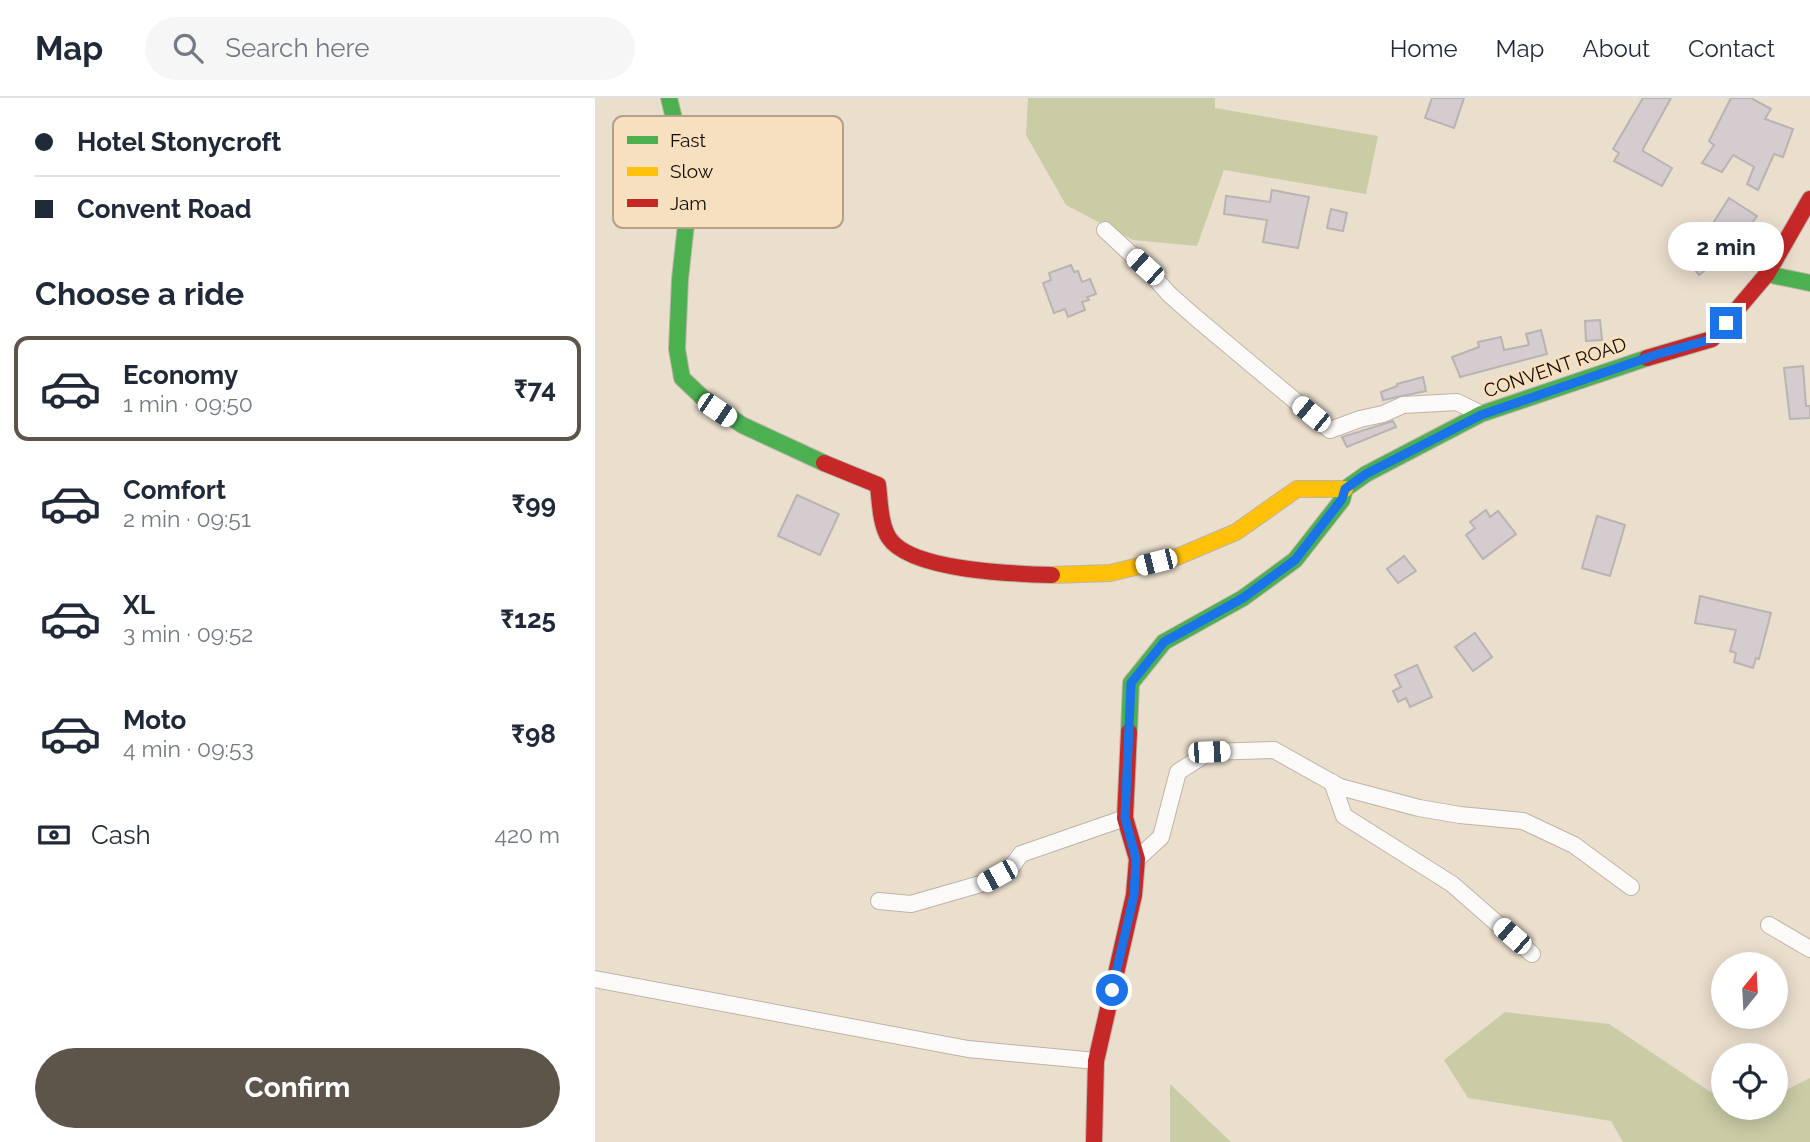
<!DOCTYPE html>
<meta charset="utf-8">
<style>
body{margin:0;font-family:Raleway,sans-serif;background:#f6f6f7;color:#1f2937;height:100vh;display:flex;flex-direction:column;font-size:26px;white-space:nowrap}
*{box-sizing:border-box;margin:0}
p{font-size:23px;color:#747a83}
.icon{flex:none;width:38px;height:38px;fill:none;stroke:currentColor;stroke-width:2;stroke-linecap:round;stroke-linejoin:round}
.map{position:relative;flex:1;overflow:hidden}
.panel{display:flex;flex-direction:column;background:#fff;width:595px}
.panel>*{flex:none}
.banner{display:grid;align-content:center;height:154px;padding:0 35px;background:#fff}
.needle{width:46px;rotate:18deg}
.fabs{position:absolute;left:1116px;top:854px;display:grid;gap:14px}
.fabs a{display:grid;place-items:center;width:77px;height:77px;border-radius:50%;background:#fff;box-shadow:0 4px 18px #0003;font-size:35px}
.end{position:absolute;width:32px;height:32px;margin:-16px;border:9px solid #1a73e8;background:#fff;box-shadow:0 0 0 4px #fff}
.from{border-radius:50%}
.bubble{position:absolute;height:49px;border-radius:24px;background:#fff;box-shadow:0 4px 18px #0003;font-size:23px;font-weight:700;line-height:49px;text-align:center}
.car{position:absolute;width:21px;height:42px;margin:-21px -10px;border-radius:9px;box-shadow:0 0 5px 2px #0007;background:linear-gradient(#fff 24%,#345 0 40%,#fff 0 76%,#345 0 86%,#fff 0)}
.banner b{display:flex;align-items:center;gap:24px;height:66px;font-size:26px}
.banner b+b{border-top:2px solid #e0e1e3}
.banner i{width:18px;height:18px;background:#1f2937}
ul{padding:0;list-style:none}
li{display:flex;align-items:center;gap:21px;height:105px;margin:0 14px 10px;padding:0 21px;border:4px solid transparent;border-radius:14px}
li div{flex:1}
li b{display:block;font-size:26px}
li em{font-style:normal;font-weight:700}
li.on{border-color:#5e554a}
li>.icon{width:63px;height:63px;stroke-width:1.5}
h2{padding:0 35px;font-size:32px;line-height:84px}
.pay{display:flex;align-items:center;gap:18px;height:77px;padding:0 35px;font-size:26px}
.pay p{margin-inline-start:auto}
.primary-button{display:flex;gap:14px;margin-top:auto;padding:14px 35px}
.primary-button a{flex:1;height:80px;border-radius:42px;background:#5e554a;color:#fff;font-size:28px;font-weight:700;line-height:80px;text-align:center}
header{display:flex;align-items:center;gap:42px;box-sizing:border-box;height:98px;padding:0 35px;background:#fff;border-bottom:2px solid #e0e1e3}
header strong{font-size:33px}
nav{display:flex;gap:38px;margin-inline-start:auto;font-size:24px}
.search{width:490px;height:63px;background:#f6f6f7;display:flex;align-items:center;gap:18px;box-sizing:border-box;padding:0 24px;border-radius:38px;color:#747a83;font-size:26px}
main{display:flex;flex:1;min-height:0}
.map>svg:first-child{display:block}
.forest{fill:#cacca6}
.building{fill:#d4cccf;stroke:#b9b3b1;stroke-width:2}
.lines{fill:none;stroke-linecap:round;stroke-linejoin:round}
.street-casing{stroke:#beb4a7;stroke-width:18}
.fast-casing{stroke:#beb4a7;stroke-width:18}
.slow-casing{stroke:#beb4a7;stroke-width:18}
.jam-casing{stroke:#beb4a7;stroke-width:18}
.street{stroke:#fcfaf8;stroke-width:16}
.fast{stroke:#4caf50;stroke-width:16}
.slow{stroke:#ffc107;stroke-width:16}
.jam{stroke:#c62828;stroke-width:16}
.route{stroke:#1a73e8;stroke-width:9}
.labels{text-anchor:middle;stroke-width:6;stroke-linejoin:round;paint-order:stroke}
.street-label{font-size:19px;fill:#130b03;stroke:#f7e0c0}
.key{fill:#f7e0c0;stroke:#b3a087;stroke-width:2}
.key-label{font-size:19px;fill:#130b03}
</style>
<header>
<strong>Map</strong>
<div class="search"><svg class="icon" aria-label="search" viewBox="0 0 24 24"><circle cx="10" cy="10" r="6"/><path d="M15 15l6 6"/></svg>Search here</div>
<nav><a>Home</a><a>Map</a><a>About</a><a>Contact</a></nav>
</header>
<main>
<section class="panel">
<div class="banner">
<b><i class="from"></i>Hotel Stonycroft</b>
<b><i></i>Convent Road</b>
</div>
<h2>Choose a ride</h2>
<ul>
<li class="on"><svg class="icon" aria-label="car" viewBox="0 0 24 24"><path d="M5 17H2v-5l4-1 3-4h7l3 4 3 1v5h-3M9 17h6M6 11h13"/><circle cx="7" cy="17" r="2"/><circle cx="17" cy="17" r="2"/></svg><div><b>Economy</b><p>1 min · 09:50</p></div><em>₹74</em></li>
<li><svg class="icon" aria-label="car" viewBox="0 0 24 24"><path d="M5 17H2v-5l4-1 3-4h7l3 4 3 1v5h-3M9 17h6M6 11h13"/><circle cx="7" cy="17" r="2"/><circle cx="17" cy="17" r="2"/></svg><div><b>Comfort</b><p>2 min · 09:51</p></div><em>₹99</em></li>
<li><svg class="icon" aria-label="car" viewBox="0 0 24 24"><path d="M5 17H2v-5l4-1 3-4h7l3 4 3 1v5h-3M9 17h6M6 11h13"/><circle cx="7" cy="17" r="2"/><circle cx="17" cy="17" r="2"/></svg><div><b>XL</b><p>3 min · 09:52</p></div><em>₹125</em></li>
<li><svg class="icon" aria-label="car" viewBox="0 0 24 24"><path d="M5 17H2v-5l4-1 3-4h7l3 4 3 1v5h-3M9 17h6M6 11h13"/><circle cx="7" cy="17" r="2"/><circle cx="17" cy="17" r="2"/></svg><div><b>Moto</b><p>4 min · 09:53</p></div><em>₹98</em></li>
</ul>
<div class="pay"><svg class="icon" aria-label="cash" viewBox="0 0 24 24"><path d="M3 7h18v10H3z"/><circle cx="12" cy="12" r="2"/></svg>Cash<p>420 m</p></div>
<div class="primary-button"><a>Confirm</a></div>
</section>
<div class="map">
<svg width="1215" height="1044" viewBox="0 0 1215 1044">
<rect width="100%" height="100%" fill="#eadecd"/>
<g class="forest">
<path d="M433,0h187v10l163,28 -12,58 -142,-24 -27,76 -64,-6 -67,-35 -40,-70z"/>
<path d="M910,914l104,12 115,77v7h11l6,4 8,-4h27v-13l34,-17v64h-187l-12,-21 -143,-23 -24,-38z"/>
<path d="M575,986l61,58h-61z"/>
</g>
<g class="building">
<path d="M837,0h32l-10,30 -29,-10z"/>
<path d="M1048,0h28l-28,51v2l29,17 -10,18 -48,-25 5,-8 -6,-4z"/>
<path d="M1136,0h20l20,11 -6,10 28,10 -10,28 -9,-3 -16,36 -11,-6 7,-17 -21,-12 -11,17 -20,-9 12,-18 -5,-4z"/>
<path d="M677,92l37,7 -11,51 -35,-6 4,-22 -43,-6 2,-18 44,6z"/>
<path d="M1134,100l28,18 -11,16 13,10 -13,17 -15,-10 -32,26 -17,-21 23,-18z"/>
<path d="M736,111l16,4 -4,18 -16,-3z"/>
<path d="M476,167l3,7 4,-1 4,11 8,-3 6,15 -9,3 2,3 -7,2 3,8 -17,7 -3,-8 -11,4 -11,-30 8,-3 -2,-7z"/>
<path d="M1005,222l2,20 -16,1 -1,-20z"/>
<path d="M946,232l6,24 -87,23 -1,-3 -7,-17 27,-10 -1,-5 23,-5 3,13 25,-5 -3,-11z"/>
<path d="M1208,268l3,40h4v12l-20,1 -6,-51z"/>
<path d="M828,279l3,14 -43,9 -2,-8 16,-6v-2z"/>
<path d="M798,323l3,6 -49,20 -5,-10z"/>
<path d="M202,397l42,19 -19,41 -42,-19z"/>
<path d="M891,412l4,7 8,-6 18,23 -33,25 -17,-24 9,-7 -5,-6z"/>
<path d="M1002,418l28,9 -15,51 -28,-8z"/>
<path d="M809,458l12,15 -18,12 -11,-14z"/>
<path d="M1105,498l71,17 -12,46 -3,-1 -3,10 -19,-6 2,-9 -6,-2 6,-21 -41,-7z"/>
<path d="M880,535l17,24 -19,14 -18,-24z"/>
<path d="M822,567l15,32 -22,10 -4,-9 -8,4 -5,-11 8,-4 -6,-12z"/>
</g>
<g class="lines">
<defs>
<g id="street">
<path d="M510,132l40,37 24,27 26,23 135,113 30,-11 23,-5 20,-9 54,-3 24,12"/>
<path d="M737,684l12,34 108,68 80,70"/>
<path d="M542,761l24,-22 17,-65 31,-20 65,-2 66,37 79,21 41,7 63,6 51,24 57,42"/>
<path d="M284,803l32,3 73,-21 26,-14 11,-15 104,-36"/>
<path d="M1174,827l41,24"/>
<path d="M0,881l373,70 128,12"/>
</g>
<g id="fast">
<path d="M74,0l6,25 15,36 7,23 -1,16 -10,26 -6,55 -3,70 5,29 20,19 40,28 82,38"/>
<path d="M1172,176l43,9"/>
<path d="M534,634l2,-49 33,-41 79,-44 52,-38 47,-60 3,-11 21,-15 115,-60 166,-56"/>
</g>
<path id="slow" d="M457,477l58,-2 67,-16 59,-25 61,-43h48"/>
<g id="jam">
<path d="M1052,260l65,-19 55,-65 43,-75"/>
<path d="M229,365l54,22c2,16 2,39 11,53 22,33 127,36 163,37"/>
<path d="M499,1044l2,-81 38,-166 3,-36 -12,-41 4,-86"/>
</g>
</defs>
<use href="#street" class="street-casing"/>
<use href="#fast" class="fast-casing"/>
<use href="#slow" class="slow-casing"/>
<use href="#jam" class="jam-casing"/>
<use href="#street" class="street"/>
<use href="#fast" class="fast"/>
<use href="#slow" class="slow"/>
<use href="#jam" class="jam"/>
</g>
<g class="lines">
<path class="route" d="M517,892l22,-95 2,-36 -11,-41 6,-135 33,-41 79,-44 52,-38 47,-61 3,-10 21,-15 115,-59 174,-60 57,-16 14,-16"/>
</g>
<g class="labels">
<g class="street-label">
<text transform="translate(960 269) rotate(-19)" y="7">CONVENT ROAD</text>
</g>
</g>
<rect x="18" y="18" width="230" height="112" rx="10" class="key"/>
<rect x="32" y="38" width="31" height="8" fill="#4caf50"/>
<rect x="32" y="69" width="31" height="9" fill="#ffc107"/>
<rect x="32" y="101" width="31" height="8" fill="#c62828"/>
<g class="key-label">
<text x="75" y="49">Fast</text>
<text x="75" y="80">Slow</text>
<text x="75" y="112">Jam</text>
</g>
</svg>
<div class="fabs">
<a><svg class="needle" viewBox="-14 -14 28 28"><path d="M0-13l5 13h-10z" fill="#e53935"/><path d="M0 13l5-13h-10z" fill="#747a83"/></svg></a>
<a><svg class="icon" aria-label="locate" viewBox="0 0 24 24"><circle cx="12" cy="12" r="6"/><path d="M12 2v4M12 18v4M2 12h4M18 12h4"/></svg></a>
</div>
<i class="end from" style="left:517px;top:892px"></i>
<i class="end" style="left:1131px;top:225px"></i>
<div class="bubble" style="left:1073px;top:124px;width:116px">2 min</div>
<i class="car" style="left:550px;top:169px;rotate:312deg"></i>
<i class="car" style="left:122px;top:312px;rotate:124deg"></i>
<i class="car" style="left:716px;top:316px;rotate:309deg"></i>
<i class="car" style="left:561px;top:464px;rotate:256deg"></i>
<i class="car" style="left:614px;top:654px;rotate:88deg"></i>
<i class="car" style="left:402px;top:778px;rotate:241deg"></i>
<i class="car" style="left:917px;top:838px;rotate:311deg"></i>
</div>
</main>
